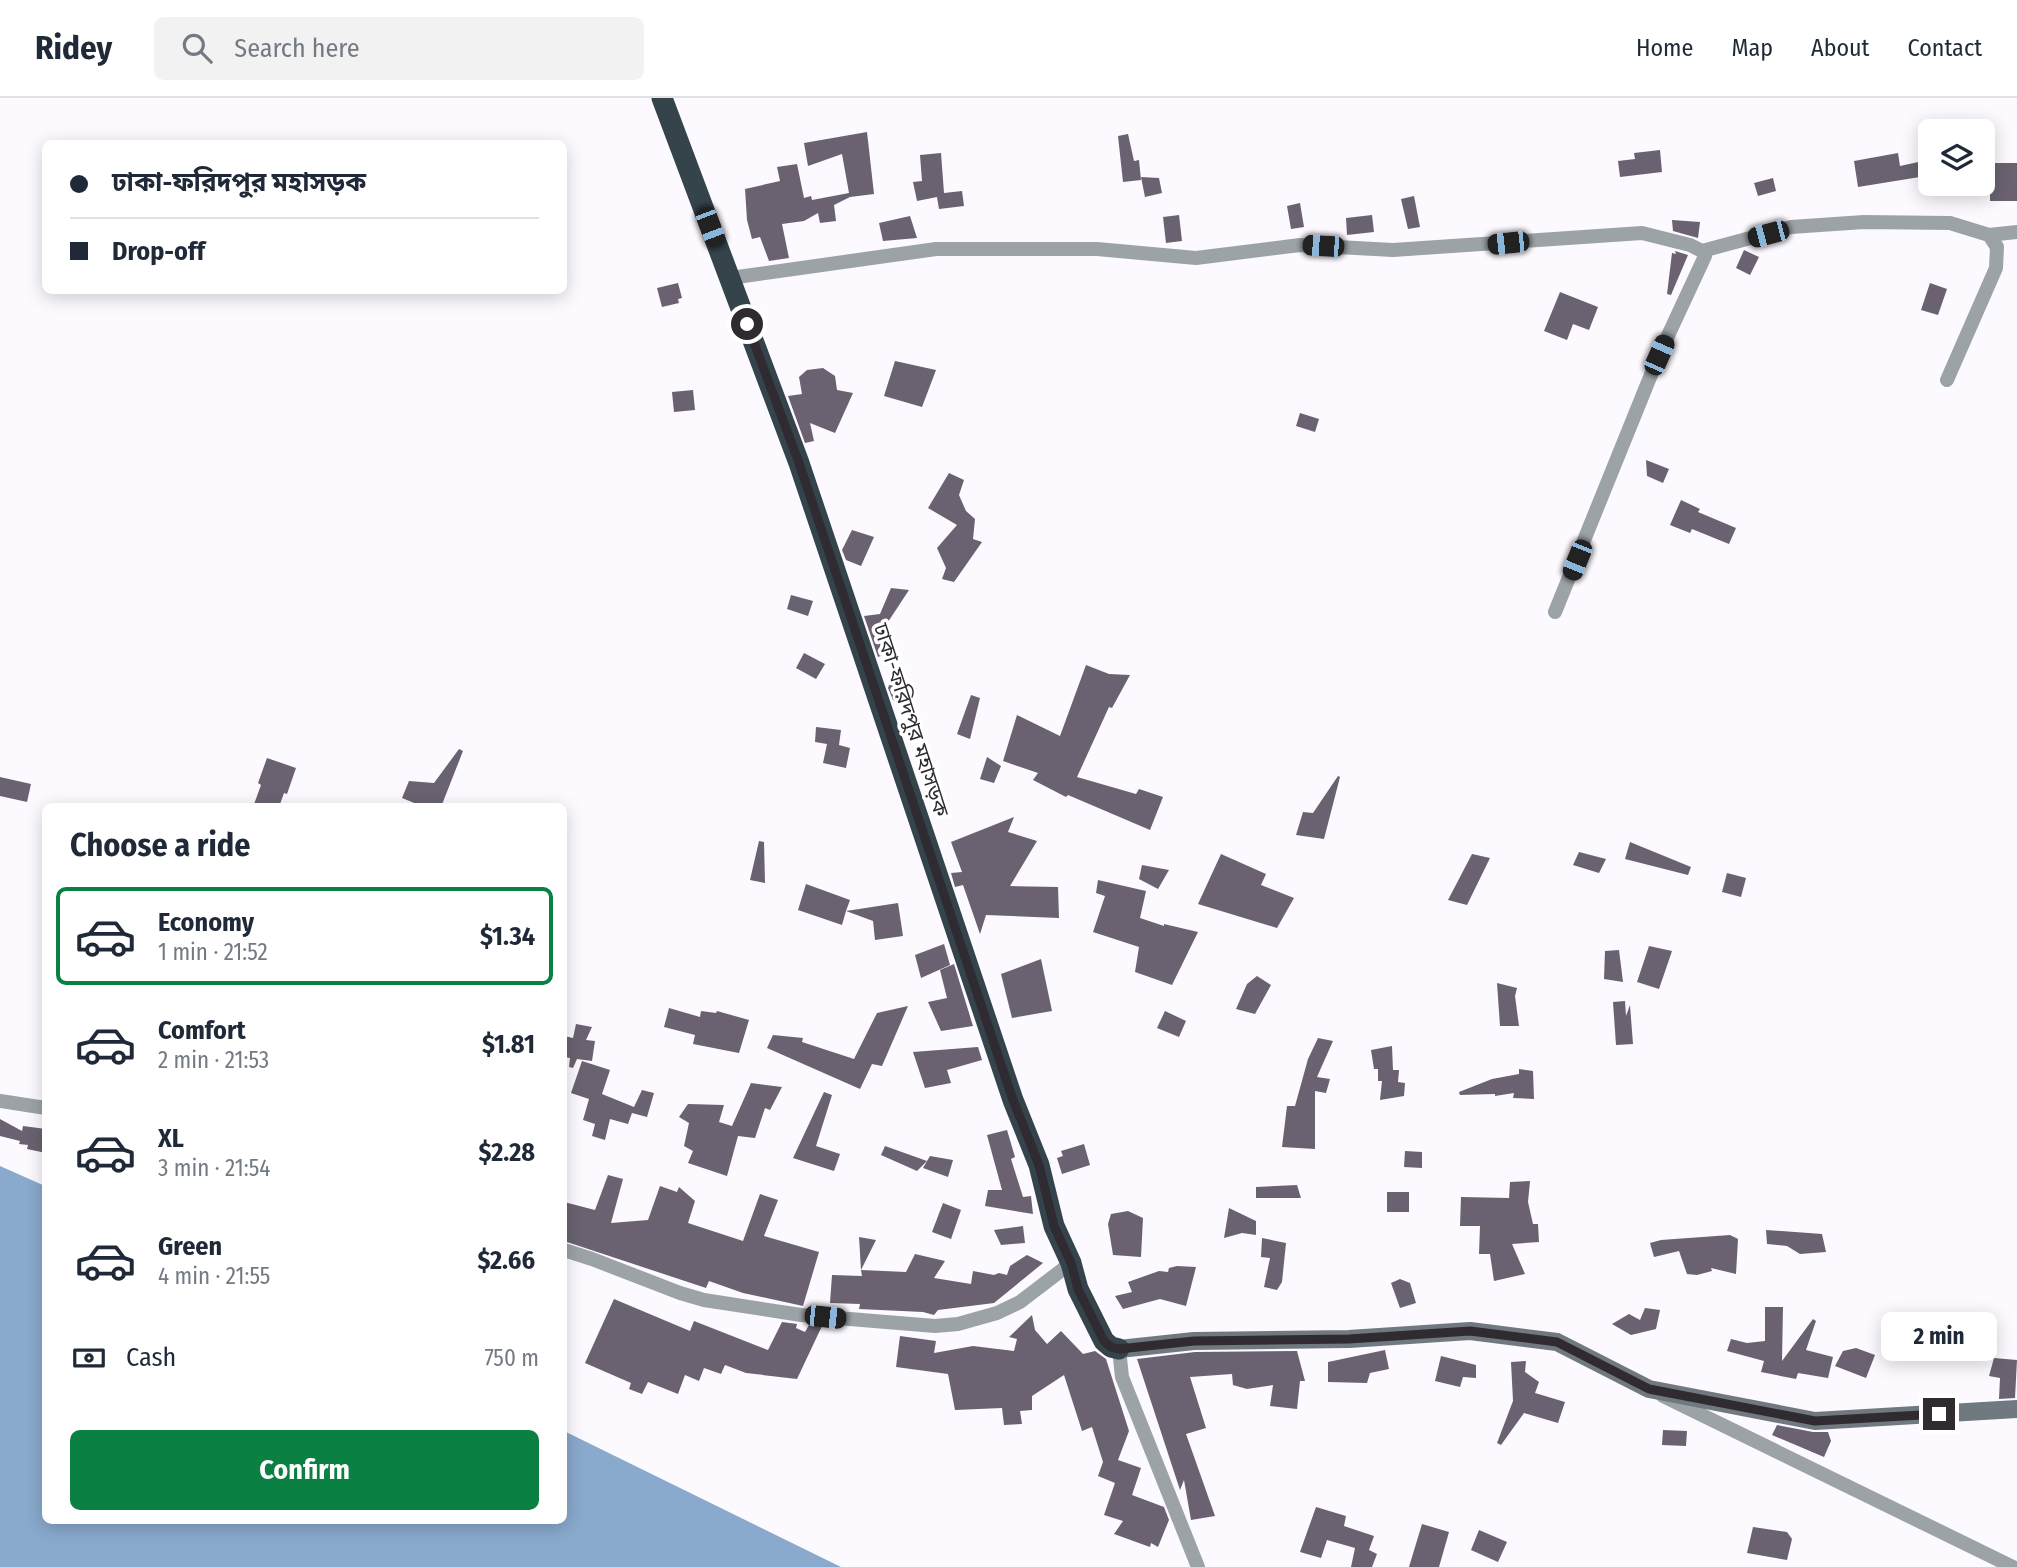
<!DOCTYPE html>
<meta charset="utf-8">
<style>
body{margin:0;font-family:"Fira Sans Condensed","Noto Sans Bengali",sans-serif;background:#f2f2f3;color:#1f2937;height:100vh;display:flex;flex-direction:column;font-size:26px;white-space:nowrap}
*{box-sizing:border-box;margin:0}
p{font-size:23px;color:#747a83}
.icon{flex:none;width:38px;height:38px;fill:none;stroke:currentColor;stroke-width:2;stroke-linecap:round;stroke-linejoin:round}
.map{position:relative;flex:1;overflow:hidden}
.panel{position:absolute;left:42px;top:705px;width:525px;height:721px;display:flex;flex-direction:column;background:#fff;border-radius:10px;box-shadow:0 4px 18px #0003}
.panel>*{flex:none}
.banner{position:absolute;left:42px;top:42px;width:525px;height:154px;border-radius:10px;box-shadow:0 4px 18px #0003;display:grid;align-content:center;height:154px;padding:0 28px;background:#fff}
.buttons{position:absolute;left:1918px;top:21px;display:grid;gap:14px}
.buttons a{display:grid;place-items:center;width:77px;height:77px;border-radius:10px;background:#fff;box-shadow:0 4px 18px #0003;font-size:35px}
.end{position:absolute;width:32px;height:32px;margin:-16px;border:9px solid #2f2b31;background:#fff;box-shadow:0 0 0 4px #fff}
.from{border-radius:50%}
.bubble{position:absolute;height:49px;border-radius:10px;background:#fff;box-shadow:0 4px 18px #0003;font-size:23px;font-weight:700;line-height:49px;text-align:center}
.car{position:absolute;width:21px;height:42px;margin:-21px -10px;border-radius:9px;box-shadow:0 0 5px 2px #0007;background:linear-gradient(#222 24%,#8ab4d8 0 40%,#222 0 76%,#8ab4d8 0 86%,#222 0)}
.banner b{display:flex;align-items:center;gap:24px;height:66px;font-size:26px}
.banner b+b{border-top:2px solid #e0e1e3}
.banner i{width:18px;height:18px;background:#1f2937}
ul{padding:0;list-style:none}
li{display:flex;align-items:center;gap:21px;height:98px;margin:0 14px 10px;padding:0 14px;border:4px solid transparent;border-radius:10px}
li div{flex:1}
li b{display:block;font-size:26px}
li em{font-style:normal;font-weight:700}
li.on{border-color:#0b8043}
li>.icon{width:63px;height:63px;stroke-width:1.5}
h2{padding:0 28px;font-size:32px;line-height:84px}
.pay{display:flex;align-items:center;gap:18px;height:77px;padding:0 28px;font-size:26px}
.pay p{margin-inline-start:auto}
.cta{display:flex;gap:14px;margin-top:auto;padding:14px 28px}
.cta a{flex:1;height:80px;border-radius:10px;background:#0b8043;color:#fff;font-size:28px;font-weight:700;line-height:80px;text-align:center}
header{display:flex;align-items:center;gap:42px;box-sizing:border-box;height:98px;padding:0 35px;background:#fff;border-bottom:2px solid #e0e1e3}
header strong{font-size:33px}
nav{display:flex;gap:38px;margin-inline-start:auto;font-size:24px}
.search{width:490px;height:63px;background:#f2f2f3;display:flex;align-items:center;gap:18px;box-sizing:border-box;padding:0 24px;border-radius:10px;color:#747a83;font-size:26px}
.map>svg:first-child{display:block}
.water{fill:#89a9cd}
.building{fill:#6a6270}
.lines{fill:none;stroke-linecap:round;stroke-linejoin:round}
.street{stroke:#9ca3a7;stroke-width:14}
.secondary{stroke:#6f797f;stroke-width:18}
.highway{stroke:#35434b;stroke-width:21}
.route{stroke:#2f2b31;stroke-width:9}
.labels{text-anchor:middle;stroke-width:7;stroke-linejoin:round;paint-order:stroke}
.street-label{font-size:21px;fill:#2f2b31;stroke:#fff}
</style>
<header>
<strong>Ridey</strong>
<div class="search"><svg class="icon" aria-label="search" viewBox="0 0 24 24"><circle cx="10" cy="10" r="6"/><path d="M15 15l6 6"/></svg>Search here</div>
<nav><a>Home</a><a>Map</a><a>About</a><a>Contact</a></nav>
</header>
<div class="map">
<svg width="2017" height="1469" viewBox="0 0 2017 1469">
<rect width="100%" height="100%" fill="#fcf9ff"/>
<path class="water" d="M0,1068l45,20 1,335h518v-90l277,136h-841z"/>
<g class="building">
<path d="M867,34l7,62 -24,3 -16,8 2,16 -16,2 -2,-10 -14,8 -22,3 7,34 -20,3 -9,-24 -8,2 -5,-19 -2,-31 35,-8 -3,-14 20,-3 7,34 7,-2 1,4 37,-7 -7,-39 -34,12 -4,-23z"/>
<path d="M1128,36l6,27 5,-1 2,20 -18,2 -5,-46z"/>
<path d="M1660,52l2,22 -42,5 -2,-16 17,-2 -1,-6z"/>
<path d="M941,55l3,40 18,-2 2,15 -25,3 -2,-12 -20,4 -4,-19 9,-1 -2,-26z"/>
<path d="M1898,55l2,13 23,-5 3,15 -68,11 -4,-26z"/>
<rect x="1990" y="65" width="27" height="38"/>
<path d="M1141,79l18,1 3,15 -17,4z"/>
<path d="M1773,80l3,13 -18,5 -4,-13z"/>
<path d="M1414,98l6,31 -12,2 -7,-30z"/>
<path d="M1300,105l4,24 -13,2 -4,-23z"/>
<path d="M1179,117l3,26 -16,2 -3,-26z"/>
<path d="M1372,117l2,17 -27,3 -1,-17z"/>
<path d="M910,118l7,22 -34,3 -4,-18z"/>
<path d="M1672,122l28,2 -2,16 -25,-7z"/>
<path d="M1744,152l15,7 -9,18 -14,-7z"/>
<path d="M1675,153l13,4 -17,40 -4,-1 5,-41 4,1z"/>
<path d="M678,185l4,15 -4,1 1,4 -17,4 -5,-19z"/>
<path d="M1930,185l17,6 -9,26 -17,-5z"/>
<path d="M1560,194l38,15 -9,23 -16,-6 -6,16 -23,-9z"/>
<path d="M895,263l41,9 -14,37 -38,-11z"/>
<path d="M823,270l12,8 2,14 16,3 -18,40 -25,-10 4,18 -9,2 -17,-47 14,-2 -3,-17 8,-7z"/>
<path d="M693,292l2,20 -21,2 -2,-20z"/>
<path d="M1300,315l19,6 -4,13 -19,-6z"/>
<path d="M1646,362l23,9 -6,14 -16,-7z"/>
<path d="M949,375l15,7 -5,15 7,16 9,8 -2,20 9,3 -28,40 -12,-3 4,-11 -9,-20 20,-23 -29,-17z"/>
<path d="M1681,402l19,9 -2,3 38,16 -7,16 -37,-15 -2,4 -20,-8z"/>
<path d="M852,432l22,7 -13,29 -15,-6 -4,-10z"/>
<path d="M891,490l18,2 -25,38 7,24 -13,5 -14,-41 16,-2z"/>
<path d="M791,497l22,6 -5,15 -21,-7z"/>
<path d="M804,555l21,11 -9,15 -20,-11z"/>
<path d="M1086,567l23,9 21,1 -18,33 -3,-1 -32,70 59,17 3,-5 24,8 -13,33 -82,-35 -2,2 -33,-17 5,-7 -35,-12 14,-46 43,21z"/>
<path d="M890,585l27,5 -6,18 -18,-6 -5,-12z"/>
<path d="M971,597l9,3 -10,41 -13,-5z"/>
<path d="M816,629l25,3 -2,15 11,3 -4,20 -23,-5 4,-19 -12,-2z"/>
<path d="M459,651l4,2 -22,56h-17l-22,-9 7,-17 25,2z"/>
<path d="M987,659l14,9 -7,17 -14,-4z"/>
<path d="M267,660l29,10 -9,26 -3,-1 -5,14h-26l8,-22 -3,-2z"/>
<path d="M1338,678l2,1 -16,62 -28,-4 7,-23 10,1z"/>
<path d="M0,679l31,7 -4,18 -27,-6z"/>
<path d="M1014,719l-6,15 29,9 -27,45 48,1 1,31 -73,-3 -6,19 -17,-49 -8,2 -4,-14 11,-1 -11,-30z"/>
<path d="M759,743l5,1 1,41 -15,-3z"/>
<path d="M1630,744l61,25 -3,8 -63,-16z"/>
<path d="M1579,754l27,7 -7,14 -26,-8z"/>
<path d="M1221,756l45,20 -5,11 33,13 -17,30 -79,-24z"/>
<path d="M1472,756l18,4 -23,47 -19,-5z"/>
<path d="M1142,767l27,5 -11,19 -19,-10z"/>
<path d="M1727,775l19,5 -5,19 -19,-5z"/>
<path d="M1098,782l48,11 -6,27 24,8v-2l34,8 -26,53 -37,-13 4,-25 -46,-15 12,-36 -9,-3z"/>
<path d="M806,786l44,16 -4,11 52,-8 5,33 -28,4 -2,-19 -27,-10 -4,14 -44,-15z"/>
<path d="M944,846l6,21 -29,13 -6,-23z"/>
<path d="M1649,848l23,5 -13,38 -22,-7z"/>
<path d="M1619,852l4,32 -19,-3 1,-28z"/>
<path d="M1041,861l11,52 -40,7 -11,-44z"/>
<path d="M954,866l19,62 -32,5 -13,-29 19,-4 -7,-28z"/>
<path d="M1257,878l14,9 -16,29 -19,-5 11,-25z"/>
<path d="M1497,885l20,5 -2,8 4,30h-19z"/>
<path d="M1625,903l1,15 4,-11 3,39 -17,1 -3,-43z"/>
<path d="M908,908l-26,60 -10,-2 -12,25 -93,-41 6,-13 30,3 -1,4 52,17 23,-46z"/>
<path d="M669,910l31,9 1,-6 15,2 1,-2 32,9 -10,33 -46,-9 2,-9 -31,-8z"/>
<path d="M1165,913l21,10 -7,16 -22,-9z"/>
<path d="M576,926l16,3 -6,13 9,1 -3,20 -15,-2 -4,9 -4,-1 1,-9 -6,-1v-21l9,2z"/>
<path d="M1318,940l15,3 -16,36 13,2 -4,14 -11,-2v58l-33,-2 5,-41h8l13,-47z"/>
<path d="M1392,948l1,24h6l-1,12 7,1 -1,13 -24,4 2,-19h-4v-12h-4l-3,-19z"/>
<path d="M978,949l4,13 -35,10 4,13 -26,5 -12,-36z"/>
<path d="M582,963l28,9 -8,24 32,13 8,-17 12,3 -7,24 -15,-4 -4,11 -18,-5 -5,21 -13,-4 3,-12 -12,-4 6,-21 -18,-6z"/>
<path d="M1519,971l14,2 1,28 -21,-1 1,-5 -19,3v-2l-35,1 -1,-3 33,-13 27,-5z"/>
<path d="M751,985l31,4 -12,23 -5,-2 -10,30 -17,-2 -11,40 -39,-13 5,-12 -9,-5 5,-23 -10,-6 9,-13 36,1 -5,17 13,4z"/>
<path d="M824,994l8,3 -16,51 24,8 -6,17 -41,-13z"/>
<path d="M0,1021l22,12 1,-5 23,3v24l-19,-4 1,-4 -9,-1 1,-3 -20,-5z"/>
<path d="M1007,1032l8,27 -4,2 12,38 8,-1 2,18 -48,-8 3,-16h14l-15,-55z"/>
<path d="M1084,1046l6,21 -28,9 -5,-16 6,-2 -2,-5z"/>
<path d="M885,1048l42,15 -10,10 -36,-16z"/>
<path d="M1405,1053l17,1v16l-18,-1z"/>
<path d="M930,1058l23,4 -5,17 -25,-9z"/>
<path d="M608,1077l15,4 -12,44 37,-3 12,-34 17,6 2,-5 16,14 -7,22 55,18 17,-47 18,6 -14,36 55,16 -16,54 -60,-13 -34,-12 -3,7 -142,-47v-39l31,8z"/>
<path d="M1530,1083l-2,21 5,22h5l1,18 -27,2 13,30 -31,7 -4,-27h-11l1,-28h-20l1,-29 48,1 1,-16z"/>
<path d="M1297,1087l4,13h-45v-11z"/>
<rect x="1387" y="1094" width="22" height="20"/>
<path d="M943,1105l18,7 -10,29 -19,-7z"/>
<path d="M1229,1110l27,13v14l-14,-2 -18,5z"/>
<path d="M1128,1113l15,7 -2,39 -28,-2 -5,-31 3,-10z"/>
<path d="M1023,1128l2,17 -24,2 -7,-15z"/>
<path d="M1766,1132l56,4 4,18 -26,2 -13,-8 -20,-2z"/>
<path d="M1730,1137l8,4 -2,35 -25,-6 1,3 -15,4 -10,-1 -8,-23 -25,6 -4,-14 11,-3z"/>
<path d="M859,1139l17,3 -15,30z"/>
<path d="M1262,1140l24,5 -4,39 -5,8 -13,-3 6,-29 -9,-1z"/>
<path d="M915,1156l30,7 -11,17 37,6 2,-13 21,4 5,-2 8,2 3,-9 17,-11 16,8 -49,40 -56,7 -4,5 -11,-3 -64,-3 1,-5 -30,-1 2,-28 30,1 -1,-6 45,2z"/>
<path d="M1177,1168l19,1 -10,39 -26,-7 -37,10 -8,-13 17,-4 -4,-10 31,-11 9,1 1,-4z"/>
<path d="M1400,1181l10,4 6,20 -16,5 -9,-25z"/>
<path d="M614,1201l76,32 4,-10 74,29 14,-28 15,2 -1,4 9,4 4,-7 13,1 -25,53 -51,-6 -21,-8 -4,9 -17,-6 -5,13 -14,-6 -7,19 -30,-12 -6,12 -13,-5 2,-6 -46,-20z"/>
<path d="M1765,1209h18l-1,54 31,-42 3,2 -10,29 27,7 -5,21 -30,-5 -2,6 -35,-7 3,-11 -37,-10 4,-12 16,4 18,-2z"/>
<path d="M1645,1210l15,2 -4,19 -25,6 -19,-11 17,-10 11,6z"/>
<path d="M1032,1217l3,15 12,14 14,-13 22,23 12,-3 11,8 23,72 -11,29 23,8 -9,27 32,12 5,13 -11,27 -7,-4 -1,4 -36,-13 9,-13 -19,-6 11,-32 -17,-7 5,-14 -11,-35 -10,4 -18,-56 -32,21v14l-12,1 2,13 -18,1 -2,-17 -47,2 -7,-36 -52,-7 4,-31 36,5 -2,12 39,-7 41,5 3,-12 -8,-2z"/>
<path d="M1856,1250l19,7 -9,23 -31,-12 8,-15z"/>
<path d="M1385,1252l4,19 -19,4 -3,10 -39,-1v-20z"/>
<path d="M1297,1253l8,30h-5l-3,28 -27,-3 3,-21 -26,4 -14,-4 -1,-11 -42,3 16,51 -20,6 29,82 -24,4 -7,-40 -4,10 -43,-131 58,-7z"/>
<path d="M1441,1258l35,9v13l-13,-1 -3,10 -25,-6z"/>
<path d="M1994,1260l23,2 -2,38 -16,1 1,-21 -11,-2z"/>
<path d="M1526,1263l-1,11 14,10 -4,11 30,9 -7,21 -34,-10 -23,32 -4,-2 16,-42 -2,-39z"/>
<path d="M1777,1327l36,7h15l3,9 -7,16 -52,-22z"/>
<path d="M1663,1332l24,1 -1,15 -24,-1z"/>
<path d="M1316,1409l30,9 -2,10 30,10 -5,14 8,4 -5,13h-21l4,-19 -28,-8 -6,18 -21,-6z"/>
<path d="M1422,1426l27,8 -10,35h-30z"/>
<path d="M1753,1429l34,5 5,7 -5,21 -40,-7z"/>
<path d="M1479,1432l28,12 -9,20 -27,-12z"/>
</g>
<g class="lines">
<g class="street">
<path d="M1989,137l28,-3"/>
<path d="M1702,153l89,-24 73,-5 86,1 39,12 8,12 -1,21 -49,112"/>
<path d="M730,180l206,-29h161l99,9 104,-13 93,5 249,-17 48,12 12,6 3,5 -46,99 -104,257"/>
<path d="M0,1003l46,7"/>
<path d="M564,1152l28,9 88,34 24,7 97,15 134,11 23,-2 39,-11 23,-11 51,-39"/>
<path d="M1119,1251l3,28 76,190"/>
<path d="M1663,1298l350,171"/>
</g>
<path class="secondary" d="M1119,1251l75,-8 155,-2 121,-8 87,11 92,47 166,32 202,-12"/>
<path class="highway" d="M662,0l137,365 214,637 26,65 15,61 17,37 7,26 26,52 7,6 8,2"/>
</g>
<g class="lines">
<path class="route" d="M747,226l52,139 214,637 26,65 15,61 17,37 7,26 26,52 7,6 8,2 75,-8 155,-2 121,-8 87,11 92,47 166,32 124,-7"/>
</g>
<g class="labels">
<g class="street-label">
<text transform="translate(911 622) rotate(72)" y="7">ঢাকা-ফরিদপুর মহাসড়ক</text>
</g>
</g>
</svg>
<div class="buttons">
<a><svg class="icon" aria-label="layers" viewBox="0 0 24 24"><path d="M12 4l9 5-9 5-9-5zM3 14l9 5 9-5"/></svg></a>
</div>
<i class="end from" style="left:747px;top:226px"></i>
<i class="end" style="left:1939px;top:1316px"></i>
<div class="bubble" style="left:1881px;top:1214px;width:116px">2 min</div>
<i class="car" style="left:710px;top:129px;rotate:159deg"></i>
<i class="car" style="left:1768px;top:136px;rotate:255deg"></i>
<i class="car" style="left:1508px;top:145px;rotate:264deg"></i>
<i class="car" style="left:1323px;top:148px;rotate:273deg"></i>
<i class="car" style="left:1659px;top:257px;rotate:24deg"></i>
<i class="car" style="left:1577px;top:462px;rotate:202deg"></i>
<i class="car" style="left:825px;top:1219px;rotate:96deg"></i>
<div class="banner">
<b><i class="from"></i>ঢাকা-ফরিদপুর মহাসড়ক</b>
<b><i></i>Drop-off</b>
</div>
<section class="panel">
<h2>Choose a ride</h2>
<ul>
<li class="on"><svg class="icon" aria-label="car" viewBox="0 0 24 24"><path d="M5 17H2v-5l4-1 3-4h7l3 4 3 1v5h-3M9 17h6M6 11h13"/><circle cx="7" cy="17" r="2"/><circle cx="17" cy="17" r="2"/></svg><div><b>Economy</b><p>1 min · 21:52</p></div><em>$1.34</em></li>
<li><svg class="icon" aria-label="car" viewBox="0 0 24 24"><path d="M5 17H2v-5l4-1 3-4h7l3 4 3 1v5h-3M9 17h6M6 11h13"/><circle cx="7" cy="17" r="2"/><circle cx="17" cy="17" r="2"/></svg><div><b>Comfort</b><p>2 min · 21:53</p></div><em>$1.81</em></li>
<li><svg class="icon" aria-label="car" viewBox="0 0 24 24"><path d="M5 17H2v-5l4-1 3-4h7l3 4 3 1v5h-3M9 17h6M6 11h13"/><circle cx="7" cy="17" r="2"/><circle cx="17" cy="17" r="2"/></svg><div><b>XL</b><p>3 min · 21:54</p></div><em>$2.28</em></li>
<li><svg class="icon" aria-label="car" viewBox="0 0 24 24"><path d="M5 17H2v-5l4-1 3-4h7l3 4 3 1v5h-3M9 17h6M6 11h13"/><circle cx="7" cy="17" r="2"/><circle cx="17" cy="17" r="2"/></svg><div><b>Green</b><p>4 min · 21:55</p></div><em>$2.66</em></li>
</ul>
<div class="pay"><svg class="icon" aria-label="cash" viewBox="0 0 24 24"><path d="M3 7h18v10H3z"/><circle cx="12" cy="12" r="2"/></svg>Cash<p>750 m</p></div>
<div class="cta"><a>Confirm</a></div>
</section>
</div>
